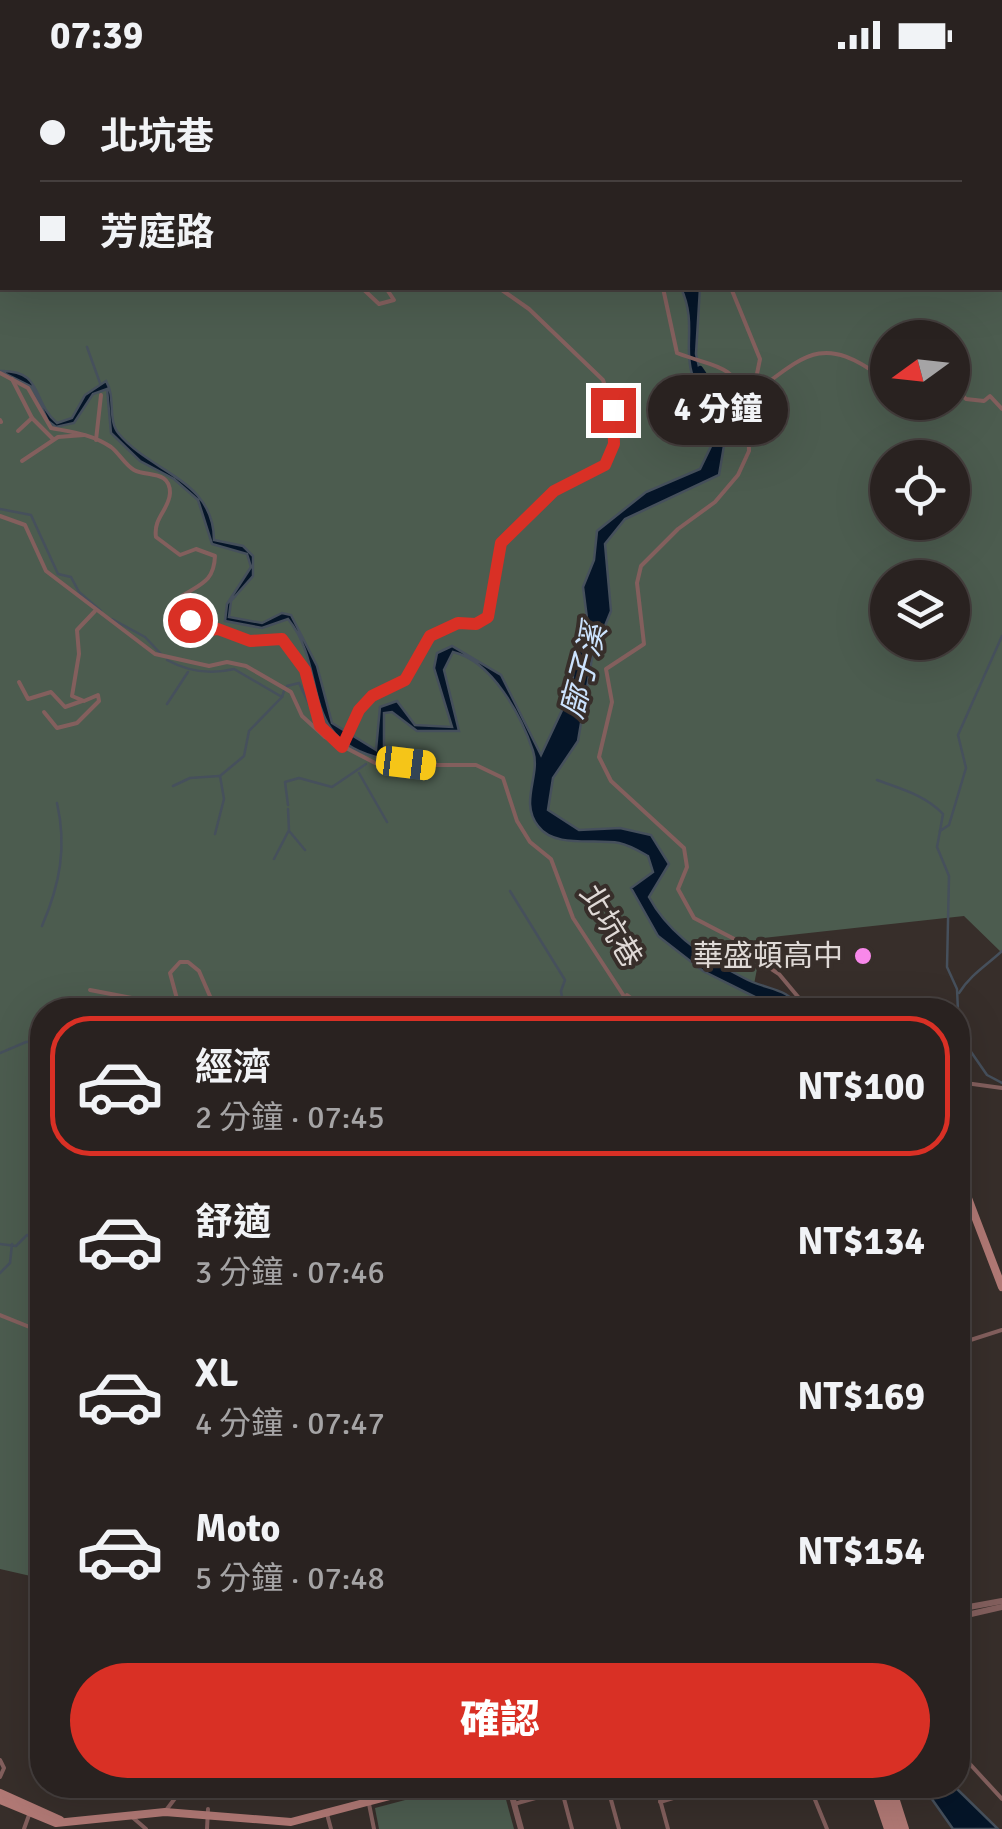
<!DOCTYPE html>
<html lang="zh-TW">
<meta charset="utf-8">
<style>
body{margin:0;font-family:Signika,"Noto Sans TC",sans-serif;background:#352f2d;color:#f1f3f6;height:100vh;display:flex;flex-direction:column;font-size:38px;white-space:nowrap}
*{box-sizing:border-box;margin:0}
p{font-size:32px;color:#a5a4a5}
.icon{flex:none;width:55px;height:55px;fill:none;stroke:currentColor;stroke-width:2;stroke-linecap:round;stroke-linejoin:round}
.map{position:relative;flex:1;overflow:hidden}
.drawer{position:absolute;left:30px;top:928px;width:940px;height:800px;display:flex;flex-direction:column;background:#292220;border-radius:40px;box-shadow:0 10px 40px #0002,0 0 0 2px #453f3e}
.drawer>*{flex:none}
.guide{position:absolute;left:0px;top:0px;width:1002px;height:220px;box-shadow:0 10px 40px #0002,0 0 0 2px #453f3e;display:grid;align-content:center;height:220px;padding:0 40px;background:#292220}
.needle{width:65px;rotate:255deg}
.buttons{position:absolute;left:870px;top:250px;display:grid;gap:20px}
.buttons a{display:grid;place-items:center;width:100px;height:100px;border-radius:50%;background:#292220;box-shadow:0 10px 40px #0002,0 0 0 2px #453f3e;font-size:50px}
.end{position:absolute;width:45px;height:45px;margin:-22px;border:12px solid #d93025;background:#fff;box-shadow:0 0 0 5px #fff}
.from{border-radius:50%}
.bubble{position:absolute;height:70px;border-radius:35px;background:#292220;box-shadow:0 10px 40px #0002,0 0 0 2px #453f3e;font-size:32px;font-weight:800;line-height:70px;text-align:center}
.car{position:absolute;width:30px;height:60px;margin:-30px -15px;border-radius:12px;box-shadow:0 0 8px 2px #0007;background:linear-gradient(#f5c518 24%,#345 0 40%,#f5c518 0 76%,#345 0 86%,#f5c518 0)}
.guide b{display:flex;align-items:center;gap:35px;height:95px;font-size:38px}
.guide b+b{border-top:2px solid #453f3e}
.guide i{width:25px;height:25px;background:#f1f3f6}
ul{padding:18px 0 0;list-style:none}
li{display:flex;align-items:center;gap:30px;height:140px;margin:0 20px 15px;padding:0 20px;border:5px solid transparent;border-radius:40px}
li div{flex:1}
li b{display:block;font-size:38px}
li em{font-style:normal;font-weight:800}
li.selected{border-color:#d93025}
li>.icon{width:90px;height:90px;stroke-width:1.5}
.button{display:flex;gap:20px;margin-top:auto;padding:20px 40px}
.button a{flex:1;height:115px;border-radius:60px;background:#d93025;color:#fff;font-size:40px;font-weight:800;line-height:115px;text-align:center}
.status{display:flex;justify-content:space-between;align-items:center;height:70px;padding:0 50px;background:#292220;direction:ltr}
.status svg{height:28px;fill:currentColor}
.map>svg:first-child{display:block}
.green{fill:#4c5c4f;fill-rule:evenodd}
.water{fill:#051528;stroke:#46505c;stroke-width:2.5}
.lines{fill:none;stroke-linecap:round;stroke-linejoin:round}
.stream{stroke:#46505c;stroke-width:2.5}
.river{stroke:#051528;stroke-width:6}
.minor{stroke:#835f5d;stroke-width:4}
.tertiary{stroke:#835f5d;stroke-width:6}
.secondary{stroke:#b17975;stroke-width:8}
.route{stroke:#d93025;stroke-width:12}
.poi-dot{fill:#f888ea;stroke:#372e2a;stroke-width:4}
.labels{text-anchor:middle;stroke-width:8;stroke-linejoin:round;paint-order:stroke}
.street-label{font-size:30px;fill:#dfd9d6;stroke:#372e2a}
.poi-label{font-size:30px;fill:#dfd9d6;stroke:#372e2a;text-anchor:end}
.water-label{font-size:32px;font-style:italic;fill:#cce3fe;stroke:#372e2a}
</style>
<div class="status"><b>07:39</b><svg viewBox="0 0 49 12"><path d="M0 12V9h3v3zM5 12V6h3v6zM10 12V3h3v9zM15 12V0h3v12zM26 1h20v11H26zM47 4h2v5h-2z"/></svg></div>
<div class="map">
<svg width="1002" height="1759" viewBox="0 0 1002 1759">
<rect width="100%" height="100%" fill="#372e2a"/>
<g class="green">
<path d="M0,0h1002v883l-38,-37 -201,22 -14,72h-707v578l-7,-11 -35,-8zM2,2h998v216h-998zM888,268h64v64h-64zM888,388h64v64h-64zM888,508h64v64h-64z"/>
<path d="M462,1715h40l12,44h-135l-4,-21z"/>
</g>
<g class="water">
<path d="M681,218h19l-4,66 9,38 18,9 3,33 -7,41 -94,44 -20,25 6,67 -19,47 -14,83 -25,37 -5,32 31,20 41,-2 31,7 18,29 -20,33c19,36 59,63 95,81 24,13 42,8 58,32h-21l-78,-39 -45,-35 -27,-48 22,-16 -5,-16c-9,-5 -19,-11 -29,-13 -24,-5 -64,6 -81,-17 -19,-24 3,-51 -5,-75 -12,-36 -41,-90 -80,-99l-9,18 15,61h-42l-25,-19 -8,1v46c-88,-18 -54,-89 -96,-140l-26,9 -37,-7 2,-17 24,-37 -4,-13 -35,-10 -14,-44 -24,-21 -34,-18 -29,-28 -4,-44 -14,5 -19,29 -18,4 -8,-6 -16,-34 -32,-16c44,-1 31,30 57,52l15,-5 13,-23 21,-14c10,16 1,39 13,53 33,39 95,46 95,106l29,6 10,10v20l-22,25 -2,16 33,6 20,-10 9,2 26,51 15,57 44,27 4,-43 17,-6 18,24 37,2 -18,-59 3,-15 15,-7 49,29 40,80 31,-66 2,-29 14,-34 -5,-39 11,-27 3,-29 49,-39 54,-23 16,-33v-29c-48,-42 -13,-71 -35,-119z"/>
<path d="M922,1715h31l45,44h-45z"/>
</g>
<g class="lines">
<g class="stream">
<path d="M991,0l3,2"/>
<path d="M962,2l4,-2"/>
<path d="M1000,7l2,1"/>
<path d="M87,277l13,36"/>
<path d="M0,439l31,6 27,59 13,3 8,15 22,19"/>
<path d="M112,549l33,18 16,17"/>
<path d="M167,590c22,12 43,15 67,9l48,28 2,-6"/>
<path d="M287,616l12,-3 10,21 12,9"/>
<path d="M167,634l21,-32"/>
<path d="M359,703l28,49"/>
<path d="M877,710c24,9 48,15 66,34l-3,17"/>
<path d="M173,716l17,-8 29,-2"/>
<path d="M288,735l-3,-23 14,-4 33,9 34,-23"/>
<path d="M290,762l15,18"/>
<path d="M215,764l9,-35 -4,-23 24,-20 5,-25 33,-34"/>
<path d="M274,789l15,-29 -1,-21"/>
<path d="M510,821l55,89 -4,11 3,19"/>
<path d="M42,856c18,-42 25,-79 15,-123"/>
<path d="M959,923c11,-18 28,-28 43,-42"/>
<path d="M958,941l-1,-22 -10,-22 2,-91 -12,-29 3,-16 9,-6 17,-57 -8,-33 44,-99"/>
<path d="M958,963l29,42 15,8"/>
<path d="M0,983l26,-11 16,-1"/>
<path d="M0,1174l16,2 11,-11 15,5"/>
<path d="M0,1203l10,-10 2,-19"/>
<path d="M41,1212l1,-4"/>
</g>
<path class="river" d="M700,299l19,28v9"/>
<g class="minor">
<path d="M448,0l1,2"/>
<path d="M576,0l6,2"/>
<path d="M384,2v-2"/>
<path d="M631,2l2,-2"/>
<path d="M1000,24h2"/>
<path d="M362,218l17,16 15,-4 -8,-12"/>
<path d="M663,218l14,65c39,15 50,8 74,47"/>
<path d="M731,218l29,71 -12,59 1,33 -11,24 -23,27 -37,27 -37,37 -4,17 7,61 -38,25 6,33 -13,55 12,24 73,67 3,19 -9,22 16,29 48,25 8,12 29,19 30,36"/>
<path d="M952,300l5,1 -5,5"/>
<path d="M0,303l28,15 23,40c21,4 41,6 60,19 8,6 14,18 23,23 13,7 36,0 36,23 -1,17 -17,25 -14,44l24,18 16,-6 19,7c-1,26 -15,28 -33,40l13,33h23l33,12 24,-5 7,3 23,31 12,50 17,22"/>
<path d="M12,309l20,39"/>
<path d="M952,314l14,15 18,2 6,-5 12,13"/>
<path d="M754,323c51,-38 68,-59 126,-17h8"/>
<path d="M0,350l1,2"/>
<path d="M18,361l14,-13 21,21"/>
<path d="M96,370l5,-45"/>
<path d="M22,391l36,-24 26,-2"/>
<path d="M0,446l25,9 21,46 109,83 54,12 18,-4 19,4 45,26 11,24 23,21 54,28h97l27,13 14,43 13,21 21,17 22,59 60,92"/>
<path d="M19,612l9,17 23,-7 14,15 17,-6"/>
<path d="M44,642l13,16 20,-5 22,-22 -1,-6 -14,6 -12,-5 7,-42 -2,-24 18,-19"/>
<path d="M343,677l16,-36 13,-15 33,-16 25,-44 22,-11 23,-1 14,-7 12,-74 53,-52 51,-26 9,-20 -1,-35 -10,-30 -74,-71 -30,-21"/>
<path d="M90,920l47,9 9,11"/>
<path d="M627,925l20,15"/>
<path d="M180,940l-10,-37 10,-11h8l11,9 17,39"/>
<path d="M345,940l22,-8 33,8"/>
<path d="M958,1012l44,6"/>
<path d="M0,1245l42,17"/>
<path d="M958,1274l44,-14"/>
<path d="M958,1681l44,48"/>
<path d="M0,1690l4,8 -4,9"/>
<path d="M607,1715l12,44"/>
<path d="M656,1715l12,44"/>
<path d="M809,1715l18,44"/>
<path d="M562,1721l10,38"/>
<path d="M660,1732l56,-17"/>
<path d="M369,1734l5,25"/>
<path d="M514,1734l68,-19"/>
<path d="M167,1739l18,-24"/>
<path d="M327,1744l4,15"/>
<path d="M131,1746l15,13"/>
<path d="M24,1759l5,-14"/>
<path d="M207,1759l1,-20"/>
</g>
<g class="tertiary">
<path d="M958,1539l44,-8"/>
<path d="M958,1547l44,-10"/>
<path d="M509,1715l12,44"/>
</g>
<g class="secondary">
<path d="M958,1102l44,115"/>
<path d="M873,1715l15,44"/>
<path d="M879,1715l15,44"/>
<path d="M885,1715l14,44"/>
<path d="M891,1715l14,44"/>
<path d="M0,1723l60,27"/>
<path d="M0,1730l56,23 109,-11 126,10 141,-37"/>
</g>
</g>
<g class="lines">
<path class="route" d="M190,550l10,11 18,-2 32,12 32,-2 23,31 15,56 22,21 17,-37 13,-14 33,-16 25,-44 28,-13 18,1 12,-7 13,-74 53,-52 51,-26 9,-21 -1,-34"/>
</g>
<circle class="poi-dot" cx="863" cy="886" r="10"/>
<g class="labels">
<g class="street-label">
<text transform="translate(611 856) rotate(59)" y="10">北坑巷</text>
</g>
<g class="poi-label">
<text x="843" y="896">華盛頓高中</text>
</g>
<g class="water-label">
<text transform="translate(583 601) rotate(-75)" y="11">廍子溪</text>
</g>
</g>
</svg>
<div class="buttons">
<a><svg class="needle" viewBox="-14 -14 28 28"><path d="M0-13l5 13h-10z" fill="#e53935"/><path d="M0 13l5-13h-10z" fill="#a5a4a5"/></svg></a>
<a><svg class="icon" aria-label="locate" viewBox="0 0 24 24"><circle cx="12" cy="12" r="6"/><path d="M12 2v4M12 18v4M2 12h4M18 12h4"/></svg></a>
<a><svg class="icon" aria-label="layers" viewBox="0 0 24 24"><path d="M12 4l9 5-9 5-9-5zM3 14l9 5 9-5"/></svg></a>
</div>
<i class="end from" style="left:190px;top:550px"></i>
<i class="end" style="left:613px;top:340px"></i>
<div class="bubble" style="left:648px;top:305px;width:140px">4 分鐘</div>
<i class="car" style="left:406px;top:693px;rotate:97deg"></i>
<div class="guide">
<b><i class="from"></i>北坑巷</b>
<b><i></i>芳庭路</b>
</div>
<section class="drawer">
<ul>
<li class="selected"><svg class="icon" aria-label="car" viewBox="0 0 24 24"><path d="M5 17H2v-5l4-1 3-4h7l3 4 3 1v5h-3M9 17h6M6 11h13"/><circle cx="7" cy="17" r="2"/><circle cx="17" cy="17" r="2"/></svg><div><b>經濟</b><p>2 分鐘 · 07:45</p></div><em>NT$100</em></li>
<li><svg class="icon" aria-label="car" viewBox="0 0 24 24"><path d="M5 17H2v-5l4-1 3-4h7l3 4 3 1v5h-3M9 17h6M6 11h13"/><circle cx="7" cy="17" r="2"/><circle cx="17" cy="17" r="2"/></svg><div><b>舒適</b><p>3 分鐘 · 07:46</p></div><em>NT$134</em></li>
<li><svg class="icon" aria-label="car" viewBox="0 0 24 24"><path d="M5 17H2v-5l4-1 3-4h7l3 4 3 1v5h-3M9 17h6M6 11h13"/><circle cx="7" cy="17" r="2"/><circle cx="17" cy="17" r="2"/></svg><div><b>XL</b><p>4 分鐘 · 07:47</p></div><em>NT$169</em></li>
<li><svg class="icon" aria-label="car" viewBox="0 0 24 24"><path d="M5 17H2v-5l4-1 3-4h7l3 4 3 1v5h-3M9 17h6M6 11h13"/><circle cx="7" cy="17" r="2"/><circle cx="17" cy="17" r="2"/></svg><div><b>Moto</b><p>5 分鐘 · 07:48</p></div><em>NT$154</em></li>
</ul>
<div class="button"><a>確認</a></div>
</section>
</div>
